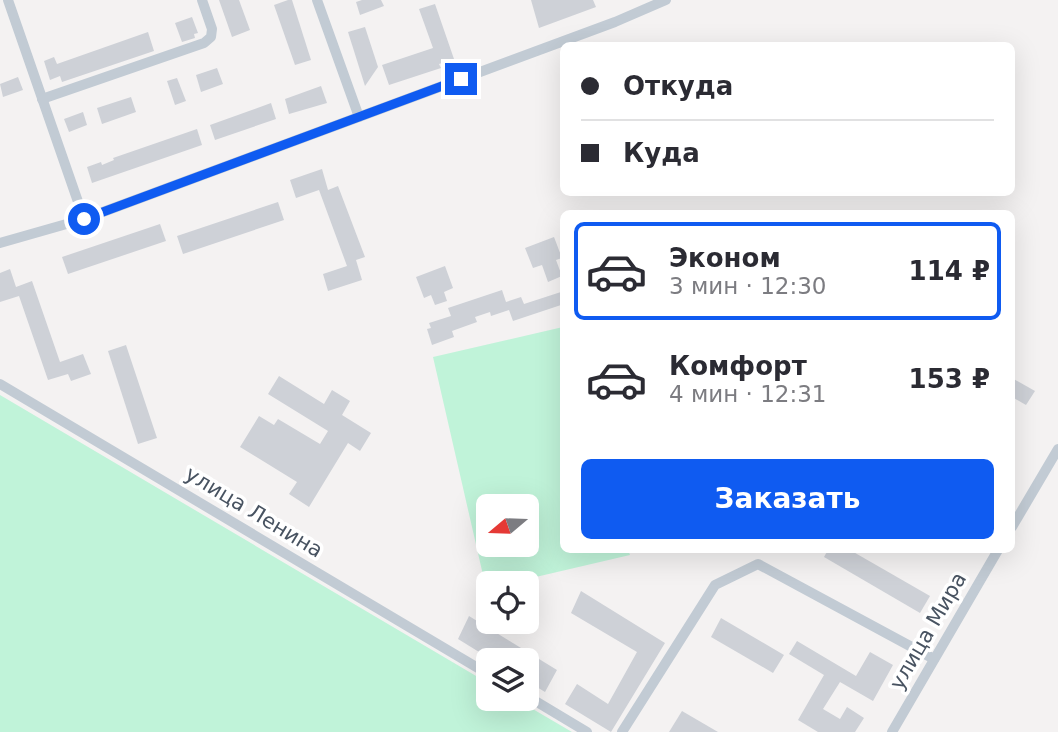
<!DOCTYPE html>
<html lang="ru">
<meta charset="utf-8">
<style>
body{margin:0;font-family:"DejaVu Sans",sans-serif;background:#f2f2f3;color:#2b2b33;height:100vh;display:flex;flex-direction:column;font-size:26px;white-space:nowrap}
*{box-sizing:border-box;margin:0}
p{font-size:23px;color:#7c7c81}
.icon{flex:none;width:38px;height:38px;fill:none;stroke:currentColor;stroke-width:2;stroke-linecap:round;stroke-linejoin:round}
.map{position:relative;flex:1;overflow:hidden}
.sheet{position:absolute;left:560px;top:210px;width:455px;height:343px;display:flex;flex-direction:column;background:#fff;border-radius:10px;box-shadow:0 7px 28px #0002}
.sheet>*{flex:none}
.top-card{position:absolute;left:560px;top:42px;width:455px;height:154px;border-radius:10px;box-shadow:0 7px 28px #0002;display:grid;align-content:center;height:154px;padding:0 21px;background:#fff}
.needle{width:46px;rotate:251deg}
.controls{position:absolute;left:476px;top:494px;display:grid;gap:14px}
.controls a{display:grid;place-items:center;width:63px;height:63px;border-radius:10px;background:#fff;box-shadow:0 7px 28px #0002;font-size:35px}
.end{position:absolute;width:32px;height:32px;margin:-16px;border:9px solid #0f5bf1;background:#fff;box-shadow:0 0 0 4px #fff}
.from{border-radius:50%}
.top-card b{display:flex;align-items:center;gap:24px;height:66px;font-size:26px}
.top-card b+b{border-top:2px solid #e1e1e2}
.top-card i{width:18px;height:18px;background:#2b2b33}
ul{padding:12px 0 0;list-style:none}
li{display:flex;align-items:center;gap:21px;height:98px;margin:0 14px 10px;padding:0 7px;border:4px solid transparent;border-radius:10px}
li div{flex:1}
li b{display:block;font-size:26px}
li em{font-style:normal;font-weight:700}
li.active{border-color:#0f5bf1}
li>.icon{width:63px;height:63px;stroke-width:1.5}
.primary-button{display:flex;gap:14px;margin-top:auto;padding:14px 21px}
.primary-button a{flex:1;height:80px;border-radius:10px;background:#0f5bf1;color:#fff;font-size:28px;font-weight:700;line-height:80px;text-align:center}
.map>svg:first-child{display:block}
.green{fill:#c0f3d9;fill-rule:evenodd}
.building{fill:#ced1d7}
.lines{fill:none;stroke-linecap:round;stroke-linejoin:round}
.minor{stroke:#c2cbd4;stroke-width:10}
.route{stroke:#0f5bf1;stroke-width:9}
.labels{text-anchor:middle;stroke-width:7;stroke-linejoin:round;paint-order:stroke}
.street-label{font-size:21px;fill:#485361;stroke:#fff}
</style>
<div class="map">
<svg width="1058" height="732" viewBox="0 0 1058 732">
<rect width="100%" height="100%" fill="#f4f2f2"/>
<g class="green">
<path d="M563,327l1,223h64l2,5 -120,28h-22v5h-2l-53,-231zM488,506h39v38h-39z"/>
<path d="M0,395l488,288v15h26l58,34h-572z"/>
</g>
<g class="building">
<path d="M219,0h20l11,30 -18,7z"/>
<path d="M288,0h4l19,60 -16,5 -21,-60z"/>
<path d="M362,0h19l3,6 -24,9 -4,-13z"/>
<path d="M531,0h62l3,7 -57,21z"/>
<path d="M435,4l19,55 -15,5 2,4 -52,17 -7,-20 51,-17 -14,-39z"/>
<path d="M192,17l6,16 -4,1 1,4 -13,4 -7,-19z"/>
<path d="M365,27l13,40 -13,19 -17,-54z"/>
<path d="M148,32l6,19 -92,31 -2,-6 -10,4 -6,-19 10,-4 3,7z"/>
<path d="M217,68l6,16 -22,8 -5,-17z"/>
<path d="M18,77l5,13 -20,7 -3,-13z"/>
<path d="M177,78l9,23 -11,4 -8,-24z"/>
<path d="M321,86l6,17 -38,11 -4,-15z"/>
<path d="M131,97l5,15 -34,12 -5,-16z"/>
<path d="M271,103l5,16 -61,21 -5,-15z"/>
<path d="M83,112l4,13 -18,7 -5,-13z"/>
<path d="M197,129l5,16 -110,38 -5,-16 14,-5 1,3 12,-5 -1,-2z"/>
<path d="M322,169l6,21 10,-4 27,71 -9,3 6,20 -34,11 -5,-17 24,-8 -28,-76 -23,8 -6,-18z"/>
<path d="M278,202l6,18 -101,34 -6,-18z"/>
<path d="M160,224l6,17 -98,33 -6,-17z"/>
<path d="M554,237l8,21 -6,2 6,16 -14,6 -6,-17 -9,3 -8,-20z"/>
<path d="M445,266l8,22 -9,4 3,9 -12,4 -4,-10 -7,3 -8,-21z"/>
<path d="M10,269l6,18 16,-6 28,81 23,-8 8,20 -20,7 -3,-7 -20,6 -29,-84 -19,6v-29z"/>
<path d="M502,290l4,12 15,-5 3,7 40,-13v13l-51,17 -4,-11 -18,6 -1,-4 -15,5 2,5 -25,9 2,6 -22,8 -5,-16 4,-1 -2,-5 22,-7 -3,-8z"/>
<path d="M126,345l31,93 -19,6 -30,-93z"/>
<path d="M279,376l45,28 8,-14 18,11 -8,14 29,18 -11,18 -12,-8 -39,64 -20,-13 8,-12 -57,-35 19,-31 15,9 4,-6 42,25 8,-13 -60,-37z"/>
<path d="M1012,378l23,13 -9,14 -14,-8z"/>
<path d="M828,550h22l80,46 -10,17 -96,-56z"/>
<path d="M581,591l84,52 -54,89 -46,-28 12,-20 31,20 29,-52 -66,-39z"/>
<path d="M469,616l88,54 -12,22 -18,-11v-21h-35l-34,-21z"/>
<path d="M721,618l63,37 -11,18 -62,-36z"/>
<path d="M797,641l59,35 14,-24 23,13 -20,36 -33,-19 -17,27 17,10 7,-12 17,11 -9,14h-37l-20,-12 26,-45 -35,-21z"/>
<path d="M682,711l36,21h-49z"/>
</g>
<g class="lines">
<g class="minor">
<path d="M8,0l76,219"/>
<path d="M317,0l42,117"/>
<path d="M42,99l162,-56 7,-6 1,-8 -10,-29"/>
<path d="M0,243l84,-24 531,-197 51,-22"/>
<path d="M0,384l488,290"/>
<path d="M1012,527l46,-78"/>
<path d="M527,696l60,36"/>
<path d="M622,732l93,-147 43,-21 176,95"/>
<path d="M892,732l106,-182"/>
</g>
</g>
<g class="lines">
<path class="route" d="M84,219l377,-140"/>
</g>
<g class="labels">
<g class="street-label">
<text transform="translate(254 512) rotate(31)" y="7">улица Ленина</text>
<text transform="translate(928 631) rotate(-60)" y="7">улица Мира</text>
</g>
</g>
</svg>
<div class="controls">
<a><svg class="needle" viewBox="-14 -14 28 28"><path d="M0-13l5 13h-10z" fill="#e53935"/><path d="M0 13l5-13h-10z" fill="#7c7c81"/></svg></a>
<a><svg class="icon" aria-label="locate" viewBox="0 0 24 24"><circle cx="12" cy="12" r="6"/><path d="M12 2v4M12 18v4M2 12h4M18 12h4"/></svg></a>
<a><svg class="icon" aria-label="layers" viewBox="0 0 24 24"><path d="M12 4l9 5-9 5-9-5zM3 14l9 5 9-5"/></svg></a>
</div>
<i class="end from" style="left:84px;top:219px"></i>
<i class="end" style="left:461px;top:79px"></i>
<div class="top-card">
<b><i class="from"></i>Откуда</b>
<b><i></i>Куда</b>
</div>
<section class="sheet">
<ul>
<li class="active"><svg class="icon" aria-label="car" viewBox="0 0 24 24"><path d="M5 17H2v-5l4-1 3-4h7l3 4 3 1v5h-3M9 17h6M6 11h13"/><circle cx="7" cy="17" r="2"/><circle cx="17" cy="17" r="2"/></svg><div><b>Эконом</b><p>3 мин · 12:30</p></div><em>114 ₽</em></li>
<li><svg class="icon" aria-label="car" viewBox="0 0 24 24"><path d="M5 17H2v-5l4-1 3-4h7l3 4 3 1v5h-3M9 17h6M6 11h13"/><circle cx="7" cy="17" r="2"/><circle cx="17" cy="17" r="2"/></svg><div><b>Комфорт</b><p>4 мин · 12:31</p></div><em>153 ₽</em></li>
</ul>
<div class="primary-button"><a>Заказать</a></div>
</section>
</div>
